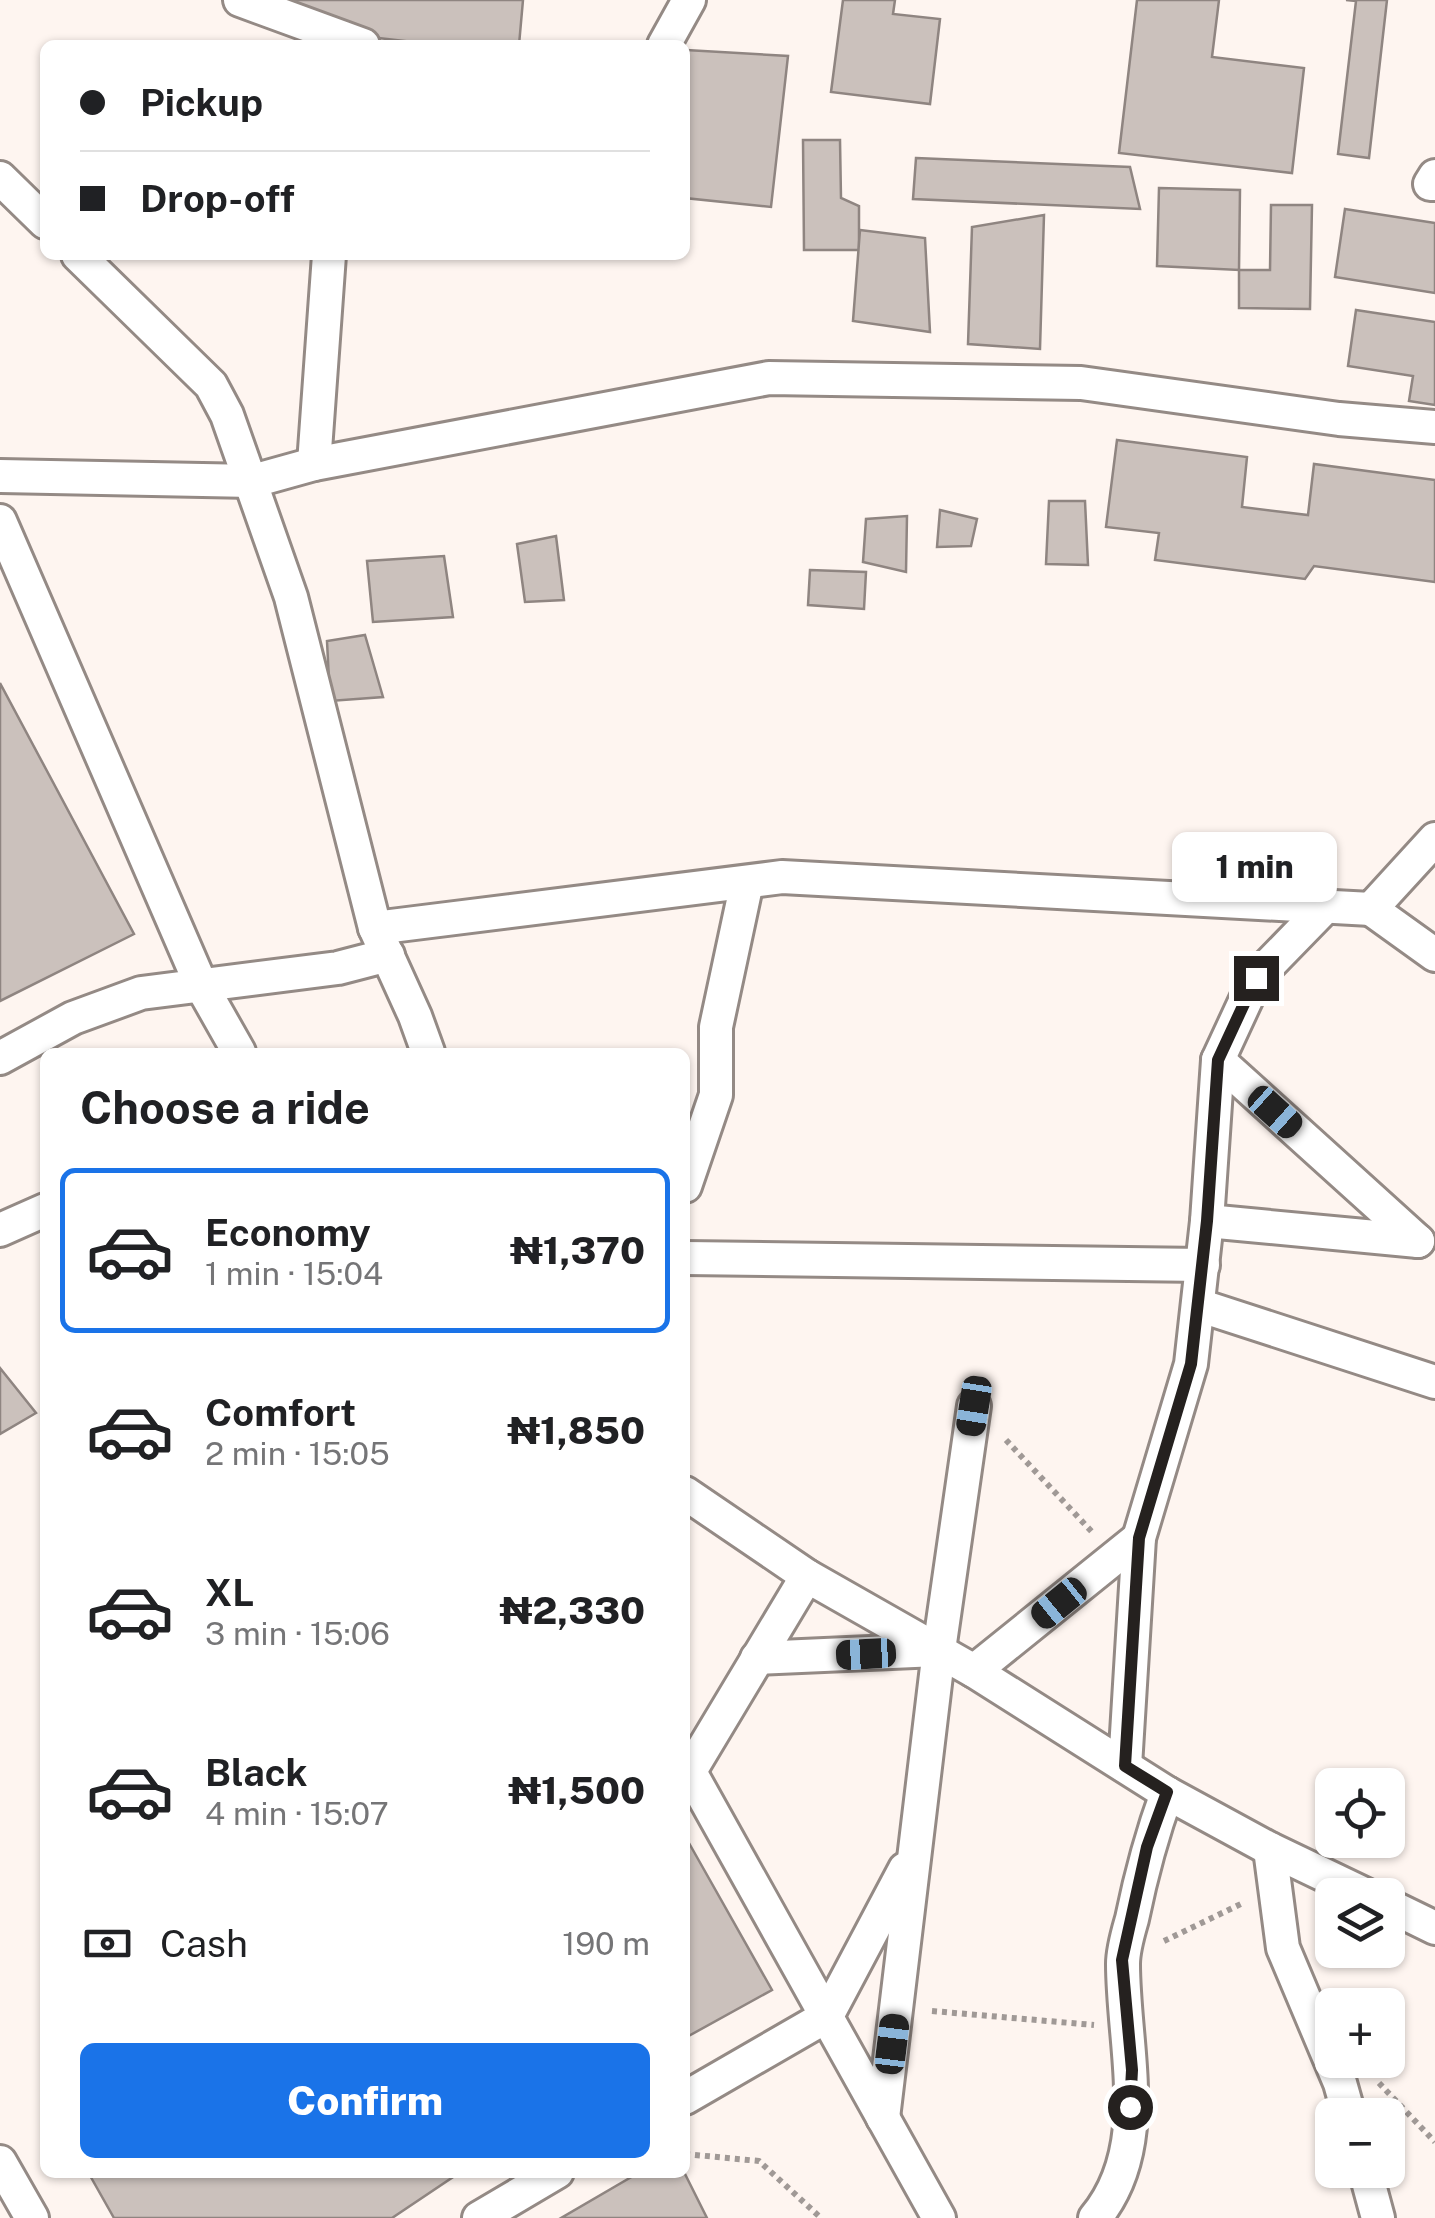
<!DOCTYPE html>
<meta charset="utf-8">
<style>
body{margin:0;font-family:"Public Sans",sans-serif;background:#f6f6f6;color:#202124;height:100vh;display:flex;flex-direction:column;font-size:38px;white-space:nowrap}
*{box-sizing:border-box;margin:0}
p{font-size:32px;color:#757577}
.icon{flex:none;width:55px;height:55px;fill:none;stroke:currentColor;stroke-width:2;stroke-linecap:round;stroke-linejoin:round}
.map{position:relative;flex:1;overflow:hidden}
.drawer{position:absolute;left:40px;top:1048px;width:650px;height:1130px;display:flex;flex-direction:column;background:#fff;border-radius:15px;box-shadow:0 2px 8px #0004}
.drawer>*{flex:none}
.hud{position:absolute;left:40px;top:40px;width:650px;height:220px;border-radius:15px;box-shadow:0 2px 8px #0004;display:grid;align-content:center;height:220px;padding:0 40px;background:#fff}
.buttons{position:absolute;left:1315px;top:1768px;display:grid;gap:20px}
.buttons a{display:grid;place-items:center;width:90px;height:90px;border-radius:15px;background:#fff;box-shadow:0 2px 8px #0004;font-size:50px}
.end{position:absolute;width:45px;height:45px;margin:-22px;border:12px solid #25211f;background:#fff;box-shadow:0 0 0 5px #fff}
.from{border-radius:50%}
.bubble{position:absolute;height:70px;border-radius:15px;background:#fff;box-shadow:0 2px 8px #0004;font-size:32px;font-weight:800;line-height:70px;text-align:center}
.car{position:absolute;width:30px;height:60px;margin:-30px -15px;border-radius:12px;box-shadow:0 0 8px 2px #0007;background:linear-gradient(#222 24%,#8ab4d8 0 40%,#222 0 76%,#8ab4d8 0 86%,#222 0)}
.hud b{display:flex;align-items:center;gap:35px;height:95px;font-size:38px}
.hud b+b{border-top:2px solid #e0e0e0}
.hud i{width:25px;height:25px;background:#202124}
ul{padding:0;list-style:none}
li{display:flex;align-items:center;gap:30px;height:165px;margin:0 20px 15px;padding:0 20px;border:5px solid transparent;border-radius:15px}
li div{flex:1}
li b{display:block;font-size:38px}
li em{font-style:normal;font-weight:800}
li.on{border-color:#1a73e8}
li>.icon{width:90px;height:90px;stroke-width:1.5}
h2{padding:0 40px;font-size:45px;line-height:120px}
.pay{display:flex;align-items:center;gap:25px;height:110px;padding:0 40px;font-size:38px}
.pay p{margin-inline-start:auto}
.button{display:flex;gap:20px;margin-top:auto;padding:20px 40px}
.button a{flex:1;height:115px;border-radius:15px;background:#1a73e8;color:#fff;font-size:40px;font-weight:800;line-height:115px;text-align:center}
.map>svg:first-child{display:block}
.building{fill:#cbc1bc;stroke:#8f8581;stroke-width:2.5}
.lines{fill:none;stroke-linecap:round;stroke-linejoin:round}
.street-casing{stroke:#948a85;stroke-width:38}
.path{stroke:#a09996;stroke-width:6;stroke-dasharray:5 5;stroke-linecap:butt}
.street{stroke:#fff;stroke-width:32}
.route{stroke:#25211f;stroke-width:12}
</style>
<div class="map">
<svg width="1435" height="2218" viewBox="0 0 1435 2218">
<rect width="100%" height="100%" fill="#fef5f0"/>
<g class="building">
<path d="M265,0h258l-4,45h-80l-78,-9z"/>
<path d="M843,0h52l-2,14 47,5 -10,85 -99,-12z"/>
<path d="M1137,0h82l-7,57 92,11 -12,105 -173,-20z"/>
<path d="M1346,0h41l-18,158 -31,-4 18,-153z"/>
<path d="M686,50l102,6 -17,151 -86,-9z"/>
<path d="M803,140h37l1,58 18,8v44h-55z"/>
<path d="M916,158l214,9 10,42 -227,-10z"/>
<path d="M1159,188l81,2 -1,80 -82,-4z"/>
<path d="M1271,205h41l-2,104 -71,-1v-38h31z"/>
<path d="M1345,209l90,14v70l-100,-16z"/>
<path d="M1044,215l-4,134 -72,-5 4,-117z"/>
<path d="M860,230l65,8 5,94 -77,-11z"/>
<path d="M1356,310l79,12v83l-26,-4 4,-25 -65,-10z"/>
<path d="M1117,440l130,17 -5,50 66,8 6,-51 121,16v102l-121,-16 -9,13 -150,-19 4,-27 -53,-6z"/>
<path d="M1049,501h36l3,64 -42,-1z"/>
<path d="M940,510l37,9 -6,27 -34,1z"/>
<path d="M907,516l-1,56 -43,-10 3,-43z"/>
<path d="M556,536l8,64 -39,2 -8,-58z"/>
<path d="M444,556l9,61 -80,5 -6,-61z"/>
<path d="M810,570l56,2 -2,37 -56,-4z"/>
<path d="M365,635l18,62 -53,4 -3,-60z"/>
<path d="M0,683l134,251 -134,67z"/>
<path d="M0,1368l36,45 -36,21z"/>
<path d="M685,1836l87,154 -87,48z"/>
<path d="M88,2172h362l3,5 -61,41h-278z"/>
<path d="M640,2172h44l23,46h-146z"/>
</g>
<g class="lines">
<defs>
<g id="street">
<path d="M240,0l123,45"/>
<path d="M664,45l25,-45"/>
<path d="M1435,176l-5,8h5"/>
<path d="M0,178l45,44"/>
<path d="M78,255l133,130 16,30 64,182 84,331 40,88 13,36"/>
<path d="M314,464l15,-209"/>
<path d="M0,476l253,5 61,-17 455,-86 312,5 258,36 96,8"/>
<path d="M0,521l201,464 38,67"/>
<path d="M1371,909l64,46"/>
<path d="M375,928l407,-51 589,32 64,-70"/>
<path d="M0,1058l73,-40 68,-25 197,-25 50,-13"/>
<path d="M1218,1060l200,181"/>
<path d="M685,1186l31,-91v-68l31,-145"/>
<path d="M1207,1221l211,20"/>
<path d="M0,1230l45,-20"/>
<path d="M685,1258l518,7"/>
<path d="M1198,1305l237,77"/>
<path d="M685,1493l122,83 167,95 193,122 103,56 96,46"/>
<path d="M757,1658l180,-8"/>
<path d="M974,1671l165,-133"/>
<path d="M685,1763l254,455"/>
<path d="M1125,1766l14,-228 52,-174 16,-143 11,-161 38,-82 70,-72"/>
<path d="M690,1771l117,-195"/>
<path d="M1270,1849l13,99 57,135 9,32"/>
<path d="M1388,1905l47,23"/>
<path d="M685,2098l142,-82 78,-147"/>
<path d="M883,2118l56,-468 35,-244"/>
<path d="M0,2162l32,56"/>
<path d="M1365,2170l13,48"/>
<path d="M479,2218l78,-46"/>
<path d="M1095,2218c59,-71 28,-170 28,-254 0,-15 5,-31 9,-45 9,-44 20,-85 35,-126"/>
</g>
</defs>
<use href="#street" class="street-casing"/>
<g class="path">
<path d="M1006,1440l87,93"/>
<path d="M1164,1941l79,-38"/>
<path d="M932,2011l162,14"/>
<path d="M1379,2083l56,59"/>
<path d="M685,2154l74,7 62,57"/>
</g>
<use href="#street" class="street"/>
</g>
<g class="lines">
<path class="route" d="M1130,2107l2,-37 -10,-110 25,-113 20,-55 -42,-26 14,-228 52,-174 16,-143 11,-161 38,-82"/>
</g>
</svg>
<div class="buttons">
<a><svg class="icon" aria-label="locate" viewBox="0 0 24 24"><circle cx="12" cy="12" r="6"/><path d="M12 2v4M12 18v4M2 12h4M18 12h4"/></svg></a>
<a><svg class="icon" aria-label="layers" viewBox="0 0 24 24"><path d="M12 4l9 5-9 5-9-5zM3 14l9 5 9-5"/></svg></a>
<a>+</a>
<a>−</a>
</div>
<i class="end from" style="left:1130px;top:2107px"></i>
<i class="end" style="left:1256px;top:978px"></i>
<div class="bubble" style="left:1172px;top:832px;width:165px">1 min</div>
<i class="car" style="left:1275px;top:1112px;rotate:132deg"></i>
<i class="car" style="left:974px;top:1406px;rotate:189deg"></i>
<i class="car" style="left:1059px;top:1603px;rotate:231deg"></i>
<i class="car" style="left:866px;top:1654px;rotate:267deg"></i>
<i class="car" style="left:892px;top:2044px;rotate:7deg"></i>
<div class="hud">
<b><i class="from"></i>Pickup</b>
<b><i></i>Drop-off</b>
</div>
<section class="drawer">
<h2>Choose a ride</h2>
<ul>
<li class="on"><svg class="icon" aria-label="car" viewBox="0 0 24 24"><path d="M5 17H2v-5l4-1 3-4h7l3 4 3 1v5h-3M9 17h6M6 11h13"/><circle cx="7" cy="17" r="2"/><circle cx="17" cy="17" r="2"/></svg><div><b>Economy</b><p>1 min · 15:04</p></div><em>₦1,370</em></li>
<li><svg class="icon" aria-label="car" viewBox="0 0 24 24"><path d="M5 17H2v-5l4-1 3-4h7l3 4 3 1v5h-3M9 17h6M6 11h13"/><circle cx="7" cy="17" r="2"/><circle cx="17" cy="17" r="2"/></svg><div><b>Comfort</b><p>2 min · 15:05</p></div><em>₦1,850</em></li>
<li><svg class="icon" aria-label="car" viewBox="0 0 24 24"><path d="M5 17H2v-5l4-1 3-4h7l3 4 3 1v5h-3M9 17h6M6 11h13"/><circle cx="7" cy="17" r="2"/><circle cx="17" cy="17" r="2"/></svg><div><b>XL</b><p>3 min · 15:06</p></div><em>₦2,330</em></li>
<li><svg class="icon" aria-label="car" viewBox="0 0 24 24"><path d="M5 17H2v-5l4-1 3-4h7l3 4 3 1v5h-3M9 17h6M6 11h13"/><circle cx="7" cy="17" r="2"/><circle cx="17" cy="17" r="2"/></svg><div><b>Black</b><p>4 min · 15:07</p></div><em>₦1,500</em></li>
</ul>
<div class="pay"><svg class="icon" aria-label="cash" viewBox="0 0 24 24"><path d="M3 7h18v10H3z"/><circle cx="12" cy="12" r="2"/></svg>Cash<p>190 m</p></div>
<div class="button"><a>Confirm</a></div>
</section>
</div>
